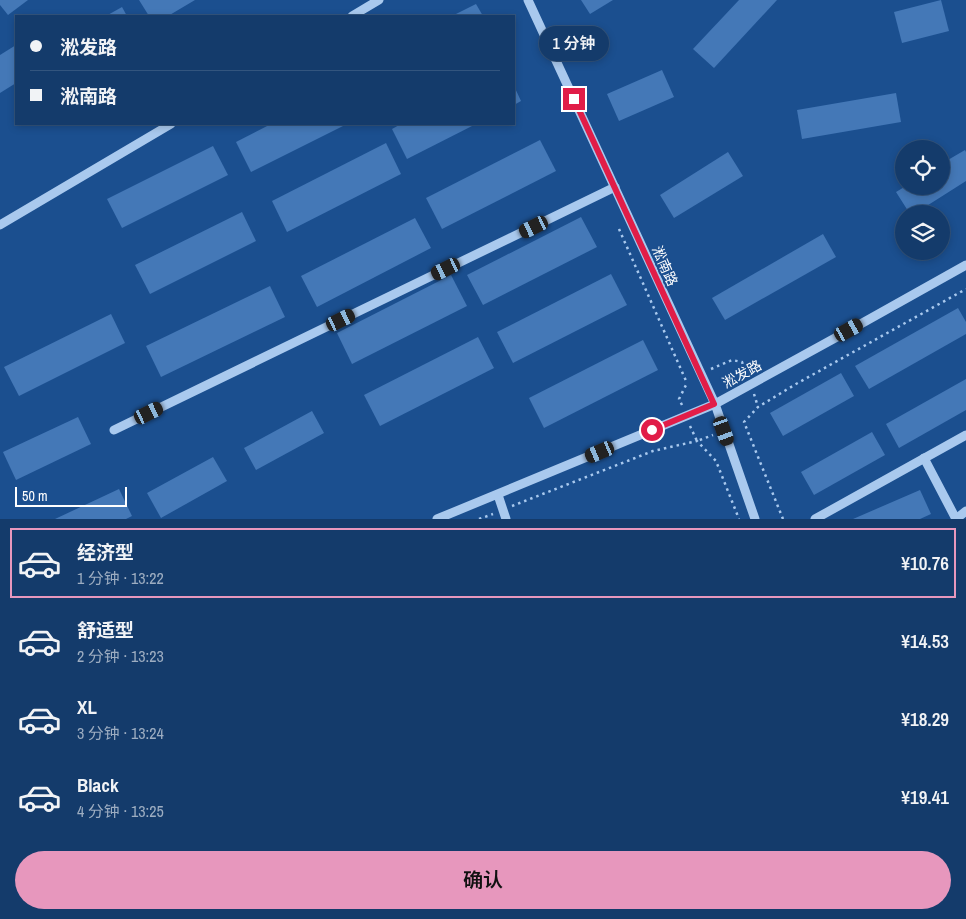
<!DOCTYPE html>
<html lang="zh">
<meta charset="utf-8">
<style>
body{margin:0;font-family:"Archivo Narrow","Noto Sans SC",sans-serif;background:#214673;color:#f1f3f6;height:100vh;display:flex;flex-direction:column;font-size:19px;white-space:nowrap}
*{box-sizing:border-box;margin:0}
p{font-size:16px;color:#9dadc1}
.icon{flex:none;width:28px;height:28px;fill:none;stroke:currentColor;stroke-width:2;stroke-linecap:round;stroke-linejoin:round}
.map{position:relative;height:519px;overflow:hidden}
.details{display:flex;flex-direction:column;background:#143b6b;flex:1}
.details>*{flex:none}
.guide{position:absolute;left:15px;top:15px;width:500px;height:110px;border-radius:0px;box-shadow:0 2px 8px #0003,0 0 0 1px #33557e;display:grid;align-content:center;height:110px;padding:0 15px;background:#143b6b}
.tools{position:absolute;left:895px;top:140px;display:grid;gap:10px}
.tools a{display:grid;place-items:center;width:55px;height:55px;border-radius:50%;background:#143b6b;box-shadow:0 2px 8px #0003,0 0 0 1px #33557e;font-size:25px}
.scale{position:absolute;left:15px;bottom:12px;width:112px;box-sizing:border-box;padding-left:5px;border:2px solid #fff;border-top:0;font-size:14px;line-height:18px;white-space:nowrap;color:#fff;-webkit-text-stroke:4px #1b4f8f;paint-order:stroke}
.end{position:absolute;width:22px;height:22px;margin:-11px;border:6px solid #e11d48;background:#fff;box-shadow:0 0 0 2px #fff}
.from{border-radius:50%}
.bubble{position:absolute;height:35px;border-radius:18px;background:#143b6b;box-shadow:0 2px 8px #0003,0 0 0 1px #33557e;font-size:16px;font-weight:600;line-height:35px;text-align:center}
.car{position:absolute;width:15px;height:30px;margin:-15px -8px;border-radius:6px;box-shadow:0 0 4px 1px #0007;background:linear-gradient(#222 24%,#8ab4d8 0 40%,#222 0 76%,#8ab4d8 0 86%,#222 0)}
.guide b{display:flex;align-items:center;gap:18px;height:48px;font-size:19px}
.guide b+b{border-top:1px solid #33557e}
.guide i{width:12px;height:12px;background:#f1f3f6}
ul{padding:9px 0 0;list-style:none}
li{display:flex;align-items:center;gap:15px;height:70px;margin:0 10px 8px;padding:0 5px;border:2px solid transparent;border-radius:0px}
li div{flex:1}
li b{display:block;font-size:19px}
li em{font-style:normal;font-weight:600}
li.selected{border-color:#e797bd}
li>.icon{width:45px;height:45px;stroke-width:1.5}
.action{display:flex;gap:10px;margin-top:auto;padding:10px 15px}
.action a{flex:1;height:58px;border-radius:30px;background:#e797bd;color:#111;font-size:20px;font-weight:600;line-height:58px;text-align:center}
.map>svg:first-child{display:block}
.building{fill:#4478b7}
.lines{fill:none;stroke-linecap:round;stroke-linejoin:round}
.path{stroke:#a9c9ee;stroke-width:2.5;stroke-dasharray:2.5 4;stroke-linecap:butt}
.minor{stroke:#a9c9ee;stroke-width:9}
.route{stroke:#e11d48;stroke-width:6}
.labels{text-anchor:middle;stroke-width:4.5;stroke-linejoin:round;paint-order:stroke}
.street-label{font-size:14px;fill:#fff;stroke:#1b4f8f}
</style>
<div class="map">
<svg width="966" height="519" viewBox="0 0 966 519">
<rect width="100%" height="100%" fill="#1b4f8f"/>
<g class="building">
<path d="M0,0h28l-20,15 -8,-10z"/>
<path d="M139,0h56l-27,16h-19z"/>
<path d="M581,0h32l-23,14z"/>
<path d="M739,0h38l-63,68 -21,-19z"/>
<path d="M941,0l8,31 -47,12 -8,-31z"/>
<path d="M476,4l7,12h-31z"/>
<path d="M122,7l5,9h-21z"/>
<path d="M16,45v38l-16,10v-38z"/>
<path d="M662,70l12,27 -55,24 -12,-27z"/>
<path d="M514,86l7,15 -7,4z"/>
<path d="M896,93l5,29 -99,17 -5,-29z"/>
<path d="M271,124h76l-96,48 -15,-30z"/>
<path d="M401,124h75l-69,35 -15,-30z"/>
<path d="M540,140l16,31 -114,58 -16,-31z"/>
<path d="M386,143l15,31 -114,58 -15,-31z"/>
<path d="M213,146l15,29 -106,53 -15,-29z"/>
<path d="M965,150l1,2v29l-52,33h-4l-14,-22 10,-6h35v-22z"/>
<path d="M728,152l15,24 -69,42 -14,-23z"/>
<path d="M242,212l14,29 -106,53 -15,-29z"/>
<path d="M581,217l16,30 -114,58 -16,-30z"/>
<path d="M415,218l16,30 -114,59 -16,-31z"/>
<path d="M823,234l13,23 -111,63 -13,-22z"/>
<path d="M611,274l16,31 -114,58 -16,-31z"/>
<path d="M451,275l16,31 -115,58 -15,-31z"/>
<path d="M270,286l15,31 -124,60 -15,-31z"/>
<path d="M958,308l8,14v12l-97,55 -14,-23z"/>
<path d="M111,314l14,29 -106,53 -15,-29z"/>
<path d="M478,337l16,31 -114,58 -16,-31z"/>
<path d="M643,340l15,30 -114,58 -15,-30z"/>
<path d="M841,373l13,23 -71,40 -13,-23z"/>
<path d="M966,379v31l-67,38 -13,-24z"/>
<path d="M312,411l12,22 -68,37 -12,-22z"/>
<path d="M78,417l13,27 -75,36 -13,-28z"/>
<path d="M872,432l13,23 -71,40 -13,-23z"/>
<path d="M213,457l14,24 -66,37 -14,-25z"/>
<path d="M119,489l13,27 -6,3h-71z"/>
<path d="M920,490l11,24 -11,5h-67z"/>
</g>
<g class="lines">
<g class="path">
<path d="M619,229l68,154"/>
<path d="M711,369l21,-9 10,2 5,13"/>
<path d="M754,394l4,13"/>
<path d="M682,405l-3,-6 8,-16"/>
<path d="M690,426l7,15 16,-6"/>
<path d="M512,506l141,-55 44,-10 19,20 23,58"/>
<path d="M479,519l14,-5"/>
<path d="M783,519l-39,-97 14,-15 38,-23 170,-95"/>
</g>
<g class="minor">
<path d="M528,0l187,404 40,115"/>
<path d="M352,16l27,-16"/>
<path d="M0,225l171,-101"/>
<path d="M114,430l501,-243"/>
<path d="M924,458l32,61"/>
<path d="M498,495l8,24"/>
<path d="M437,519l278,-115 151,-83 100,-56"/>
<path d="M815,519l151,-84"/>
<path d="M956,519l10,-8"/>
</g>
</g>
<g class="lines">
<path class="route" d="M574,99l140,305 -62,26"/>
</g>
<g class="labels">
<g class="street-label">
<text transform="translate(665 266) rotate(66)" y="5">淞南路</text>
<text transform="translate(742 374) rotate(-29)" y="5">淞发路</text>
</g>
</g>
</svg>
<div class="tools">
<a><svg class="icon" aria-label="locate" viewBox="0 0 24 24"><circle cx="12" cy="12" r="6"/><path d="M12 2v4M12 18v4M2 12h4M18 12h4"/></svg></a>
<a><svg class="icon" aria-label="layers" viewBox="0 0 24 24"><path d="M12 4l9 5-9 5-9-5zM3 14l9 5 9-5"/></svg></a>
</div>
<div class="scale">50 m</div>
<i class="end from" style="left:652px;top:430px"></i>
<i class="end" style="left:574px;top:99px"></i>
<div class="bubble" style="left:539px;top:26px;width:70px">1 分钟</div>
<i class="car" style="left:534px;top:227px;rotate:244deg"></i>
<i class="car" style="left:446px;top:269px;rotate:244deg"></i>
<i class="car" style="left:341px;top:320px;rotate:64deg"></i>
<i class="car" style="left:849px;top:330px;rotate:61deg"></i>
<i class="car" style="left:149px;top:413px;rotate:64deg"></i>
<i class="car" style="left:724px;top:431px;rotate:160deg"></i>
<i class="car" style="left:600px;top:452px;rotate:247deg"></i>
<div class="guide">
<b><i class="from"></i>淞发路</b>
<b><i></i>淞南路</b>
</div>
</div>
<section class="details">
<ul>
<li class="selected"><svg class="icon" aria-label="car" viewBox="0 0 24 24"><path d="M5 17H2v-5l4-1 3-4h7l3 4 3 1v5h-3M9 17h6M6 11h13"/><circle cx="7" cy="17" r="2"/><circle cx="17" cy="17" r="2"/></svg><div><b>经济型</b><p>1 分钟 · 13:22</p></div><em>¥10.76</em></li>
<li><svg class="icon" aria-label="car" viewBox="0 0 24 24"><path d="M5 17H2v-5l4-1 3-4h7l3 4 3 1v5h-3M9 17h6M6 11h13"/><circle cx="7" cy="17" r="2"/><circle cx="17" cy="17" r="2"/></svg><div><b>舒适型</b><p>2 分钟 · 13:23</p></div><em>¥14.53</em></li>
<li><svg class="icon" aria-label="car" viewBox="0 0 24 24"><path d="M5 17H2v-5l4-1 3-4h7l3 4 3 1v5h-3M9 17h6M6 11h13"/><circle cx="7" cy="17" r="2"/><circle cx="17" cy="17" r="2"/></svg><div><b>XL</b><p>3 分钟 · 13:24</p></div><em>¥18.29</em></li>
<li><svg class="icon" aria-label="car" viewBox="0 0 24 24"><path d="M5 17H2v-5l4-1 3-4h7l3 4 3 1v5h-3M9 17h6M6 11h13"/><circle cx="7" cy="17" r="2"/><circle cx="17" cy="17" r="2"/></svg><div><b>Black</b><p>4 分钟 · 13:25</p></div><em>¥19.41</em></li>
</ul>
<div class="action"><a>确认</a></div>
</section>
